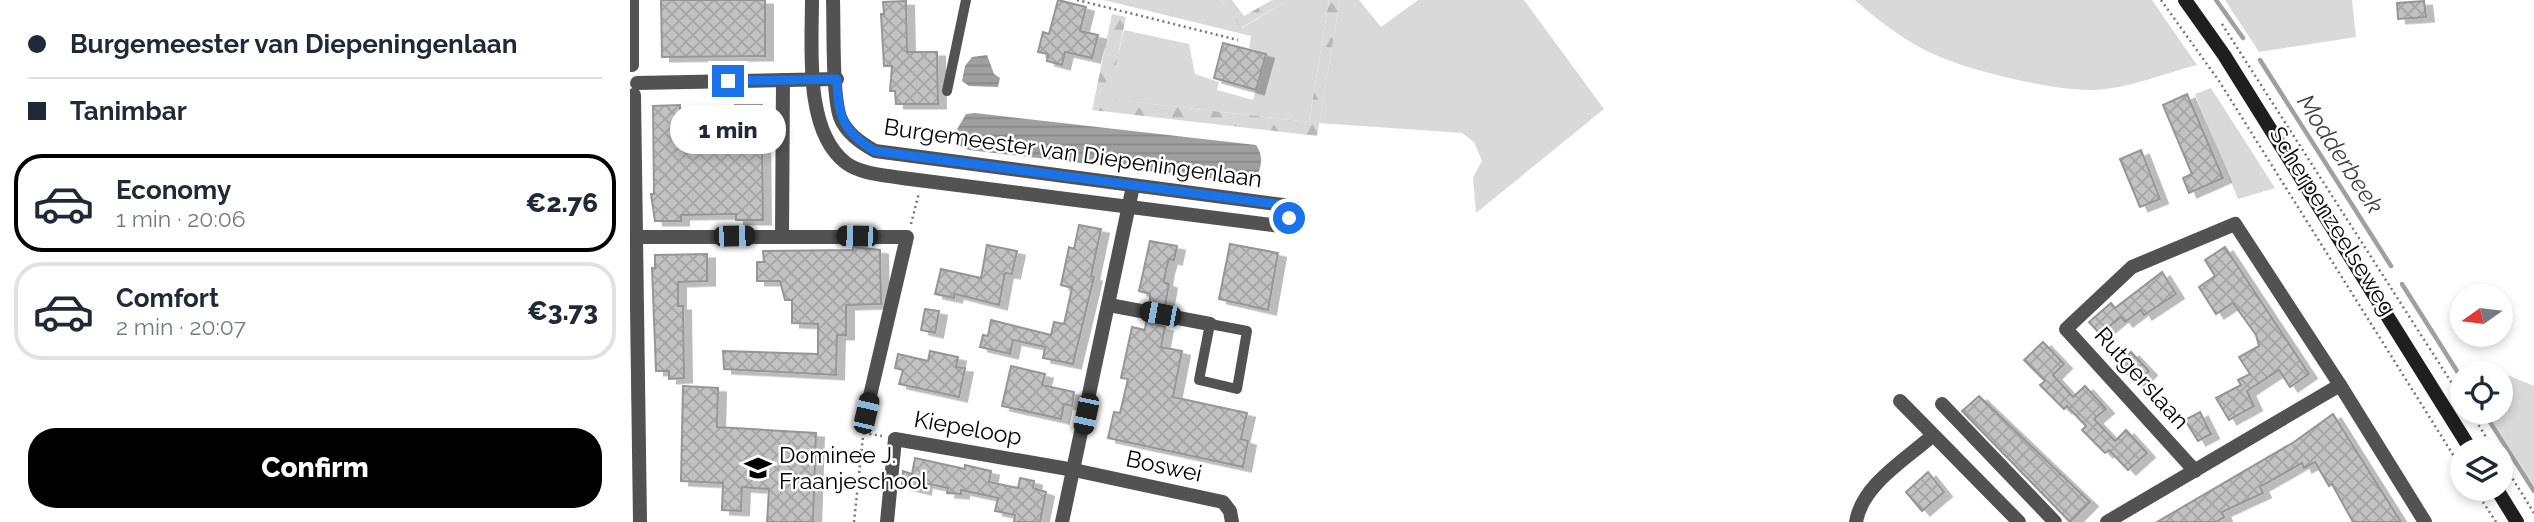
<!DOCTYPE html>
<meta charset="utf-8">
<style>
body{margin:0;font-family:Raleway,sans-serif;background:#f6f6f7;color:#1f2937;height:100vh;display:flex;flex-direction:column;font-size:26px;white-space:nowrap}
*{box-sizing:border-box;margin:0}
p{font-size:23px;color:#747a83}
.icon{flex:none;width:38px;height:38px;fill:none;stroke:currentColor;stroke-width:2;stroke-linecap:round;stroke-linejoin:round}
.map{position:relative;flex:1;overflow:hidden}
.side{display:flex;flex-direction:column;background:#fff;width:630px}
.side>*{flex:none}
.top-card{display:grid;align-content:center;height:154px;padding:0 28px;background:#fff}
.needle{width:46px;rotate:256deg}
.controls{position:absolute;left:1820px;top:284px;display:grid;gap:14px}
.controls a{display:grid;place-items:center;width:63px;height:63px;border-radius:50%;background:#fff;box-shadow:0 4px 10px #0003;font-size:35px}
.end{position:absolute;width:32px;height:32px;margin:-16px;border:9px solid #1a73e8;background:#fff;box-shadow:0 0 0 4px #fff}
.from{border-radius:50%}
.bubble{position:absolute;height:49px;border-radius:24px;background:#fff;box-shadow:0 4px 10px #0003;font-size:23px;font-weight:800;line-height:49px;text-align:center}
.car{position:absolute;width:21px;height:42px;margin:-21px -10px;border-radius:9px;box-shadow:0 0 5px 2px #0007;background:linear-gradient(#222 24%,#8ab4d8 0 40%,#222 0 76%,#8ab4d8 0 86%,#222 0)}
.top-card b{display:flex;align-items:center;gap:24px;height:66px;font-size:26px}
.top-card b+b{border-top:2px solid #e0e1e3}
.top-card i{width:18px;height:18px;background:#1f2937}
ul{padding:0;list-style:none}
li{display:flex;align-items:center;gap:21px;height:98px;margin:0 14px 10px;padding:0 14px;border:4px solid #e0e1e3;border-radius:28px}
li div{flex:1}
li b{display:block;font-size:26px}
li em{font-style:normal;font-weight:800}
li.on{border-color:#000}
li>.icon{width:63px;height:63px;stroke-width:1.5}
.button{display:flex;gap:14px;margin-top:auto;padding:14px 28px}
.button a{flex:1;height:80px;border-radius:28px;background:#000;color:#fff;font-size:28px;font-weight:800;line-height:80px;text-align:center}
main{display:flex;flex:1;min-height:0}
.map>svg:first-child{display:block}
.green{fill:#d9d9d9}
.forest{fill:url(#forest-firs)}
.water{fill:url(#water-rules)}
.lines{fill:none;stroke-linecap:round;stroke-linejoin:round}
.stream{stroke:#a0a0a0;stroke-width:4.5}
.building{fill:url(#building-cross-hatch);stroke:#969696;stroke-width:2;filter:url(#shadow)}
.path{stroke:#747474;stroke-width:2.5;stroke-dasharray:2 3.5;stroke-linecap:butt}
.service{stroke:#525252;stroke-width:10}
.minor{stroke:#525252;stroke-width:14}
.secondary{stroke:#1f1f1f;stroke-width:14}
.route{stroke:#1a73e8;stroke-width:9}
.labels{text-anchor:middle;stroke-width:5;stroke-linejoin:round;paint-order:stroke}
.street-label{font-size:23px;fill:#000;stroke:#fff}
.poi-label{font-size:23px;fill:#000;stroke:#fff;text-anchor:start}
.water-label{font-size:24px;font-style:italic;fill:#414141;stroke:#fff}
</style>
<main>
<section class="side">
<div class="top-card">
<b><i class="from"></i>Burgemeester van Diepeningenlaan</b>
<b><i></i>Tanimbar</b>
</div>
<ul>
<li class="on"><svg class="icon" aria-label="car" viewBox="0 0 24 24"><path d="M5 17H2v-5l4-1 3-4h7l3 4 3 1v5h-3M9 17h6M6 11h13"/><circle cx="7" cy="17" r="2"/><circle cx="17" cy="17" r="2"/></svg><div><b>Economy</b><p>1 min · 20:06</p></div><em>€2.76</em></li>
<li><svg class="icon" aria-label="car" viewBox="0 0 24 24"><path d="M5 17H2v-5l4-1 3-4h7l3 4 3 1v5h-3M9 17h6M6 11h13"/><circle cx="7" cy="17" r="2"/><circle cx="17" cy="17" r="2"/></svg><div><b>Comfort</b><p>2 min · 20:07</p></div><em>€3.73</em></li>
</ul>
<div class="button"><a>Confirm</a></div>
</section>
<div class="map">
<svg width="1904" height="522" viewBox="0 0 1904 522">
<defs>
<pattern id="forest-firs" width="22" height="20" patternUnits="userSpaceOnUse" patternTransform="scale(1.75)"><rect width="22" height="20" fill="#d9d9d9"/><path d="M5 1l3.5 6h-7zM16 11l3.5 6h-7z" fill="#b8b8b8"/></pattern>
<pattern id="water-rules" width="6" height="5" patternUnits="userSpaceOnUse" patternTransform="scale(1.75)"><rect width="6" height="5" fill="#a0a0a0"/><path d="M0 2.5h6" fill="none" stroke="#888"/></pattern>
<pattern id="building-cross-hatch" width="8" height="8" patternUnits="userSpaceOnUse" patternTransform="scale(1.75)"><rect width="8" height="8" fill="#c2c2c2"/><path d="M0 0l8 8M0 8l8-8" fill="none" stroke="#a5a5a5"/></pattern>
<filter id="shadow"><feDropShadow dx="8" dy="4.5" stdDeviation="0" flood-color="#0004"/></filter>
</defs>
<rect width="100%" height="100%" fill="#fff"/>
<g class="green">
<path d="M474,0h117l21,28 46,-28h41l-20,122 -201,-23 16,-69 65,14 6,30 24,8 -2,8 36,10 13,-47 -17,-5 2,-12z"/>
<path d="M710,0h19l22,27 37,-27h106l80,109 -128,104 -3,-36 9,-16 -8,-19 -12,-9 -143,-10z"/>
<path d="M1225,0h297l45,65c-34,9 -70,24 -105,25 -43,0 -129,-20 -167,-40 -25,-13 -49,-31 -70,-50z"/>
<path d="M1595,0h127l4,37 -97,15z"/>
<path d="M1581,88l64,100 -37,11 -43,-105z"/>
<path d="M1851,364l53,22v100l-48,-75h15v-38h-33z"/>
</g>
<g class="forest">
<path d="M591,0h11l12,16 28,-16h16l-47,28z"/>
<path d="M699,0h11l-23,136 -225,-26 20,-96 14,3 -17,82 200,23z"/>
</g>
<g class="water">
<path d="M357,55l7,19 6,4 -2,9 -29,-1 -7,-5 3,-15 7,-9z"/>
<path d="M345,113l281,32c8,11 6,24 -2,36l-9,1 -276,-32 -9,-4 -4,-15 10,-17z"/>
</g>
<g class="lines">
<g class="stream">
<path d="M1586,0l27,38"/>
<path d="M1630,60l131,206"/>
<path d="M1772,284l60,95"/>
<path d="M1853,411l51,80"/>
</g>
</g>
<g class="building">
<path d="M31,0h104v56l-103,1z"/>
<path d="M428,0l28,7 -6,24 18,4 -6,23 -27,-6 -3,13 -15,-4 1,-7 -10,-2 5,-20 6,2z"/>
<path d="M276,1l1,51h30l1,52h-42l-1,-13h-5l2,-25h-8l-3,-52h3l-1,-12z"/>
<path d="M1794,1l2,16 -28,2 -1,-16z"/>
<path d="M593,43l43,11 -10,36 -42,-12z"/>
<path d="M1557,94l36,84 -34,15 -6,-15 9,-4 -29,-69z"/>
<path d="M50,105v6h27l28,-1v-5h27l3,26h-3l1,89h-27v-6l-55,1v6h-26l-4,-27h3l-1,-88z"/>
<path d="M1511,150l19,49 -20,8 -20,-48z"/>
<path d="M449,225l22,4 -10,47 3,1 -21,87 -30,-6 2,-11 -32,-7 -3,14 -30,-7 3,-12 5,1 3,-16 60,15 3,-13 10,2 8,-36 -11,-3 8,-38 5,2z"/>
<path d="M520,241l27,5 -3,14 -5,-1 -3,11 -2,12 5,2 -4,22 -15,-3v-9l-11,-3z"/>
<path d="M600,244l48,9 -10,57 -49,-11z"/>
<path d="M357,245l30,6 -5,23 -7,-1 -6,32 -44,-11 -1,4 -19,-4 6,-25 40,9z"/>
<path d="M223,247l27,3 1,54 -35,1v30h-9l-1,40 -112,-6 -1,-18 95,3v-30l-26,-1v-23h-7l-5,-19h-23v-19h7l-1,-11 90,-1z"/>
<path d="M1595,247l84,127 -19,13 -11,-17 -32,21 7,15 -25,14 -13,-22 25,-13 -3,-5 12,-6 -11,-17 20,-11 -3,-11 -23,-32 -17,11 -17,-27 16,-11 -10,-16z"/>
<path d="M77,254v27l-29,1v24h5l1,72 -15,1v-8h-13l-4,-103h3v-13z"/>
<path d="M1532,272l14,22 -32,21 -3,-5 -16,12 -4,-5 -21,17 -11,-12 22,-19 4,5z"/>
<path d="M295,309l14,2 -4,22 -14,-3z"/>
<path d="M516,322l19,5 -4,20 21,4 -9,46 74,16 -6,26 7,2 -5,26 -135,-29 6,-26 6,1 8,-34 -7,-1 11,-51 13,3z"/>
<path d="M1413,342l21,22 -11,11 20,22 12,-11 21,23 -12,10 21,22 11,-11 21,23 -19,17 -19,-20 -4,3 -23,-23 4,-4 -19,-20 -3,3 -24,-24 5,-4 -21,-21z"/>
<path d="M300,351l28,6 -2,10 9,1 -6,29 -60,-13 4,-14 -8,-2 3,-14 30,7z"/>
<path d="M1501,352l18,19 -13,12 -18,-18z"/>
<path d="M381,366l34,8 -3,11 32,7 -2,14 -8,-2 -3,15 -59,-13z"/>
<path d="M53,386l35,2 -1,39 99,6 -3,89h-46l2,-33 -27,-2 -1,24 -19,-1 1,-27 -42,-2z"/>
<path d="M1349,396l111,106 -20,20 -108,-111z"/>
<path d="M1570,412l11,22 -13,7 -13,-21z"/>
<path d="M1703,414l68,108h-48l-21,-38 -3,2 -14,-24 -11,6 -2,-5 -42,24 3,6 -41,19 2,5 -8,5h-59l137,-80z"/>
<path d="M285,458l50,11v-4l26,6 -2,11 29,6 2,-10 14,3 -1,7 13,4 -6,30h-26l1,-7 -20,-4 3,-13 -37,-8v4l-14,-1 1,-5 -24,-5 -1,7 -21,-5 1,-14 9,3z"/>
<path d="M1298,472l16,20 -22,19 -16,-19z"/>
</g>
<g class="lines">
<g class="path">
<path d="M447,0l161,40"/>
<path d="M1531,0l58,81 243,388"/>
<path d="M1592,24l240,375"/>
<path d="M281,224l8,-31"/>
<path d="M1840,411l24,39"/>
<path d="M234,433l18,3"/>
<path d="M1871,460l33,53"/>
<path d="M1844,488l22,34"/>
<path d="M224,522l10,-95"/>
</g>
<g class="service">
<path d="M317,91l19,-91"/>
<path d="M580,324l37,7 -10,58 -38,-9z"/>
</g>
<g class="minor">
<path d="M182,0c0,48 -8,131 34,163 15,11 38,12 56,15l386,49 3,-21 -416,-55c-14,-8 -29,-18 -35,-34 -8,-24 -6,-89 -7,-117"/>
<path d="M2,65v-65"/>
<path d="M7,83l200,-4"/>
<path d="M4,95l6,427"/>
<path d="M152,235l1,-155"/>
<path d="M7,237h270l-41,176"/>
<path d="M479,305l101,19"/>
<path d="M1270,401l119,121"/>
<path d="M1312,404l113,118"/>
<path d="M1565,471l-129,-142 66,-62 103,-43 105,161"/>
<path d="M257,522l8,-83 179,31 149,32 7,9 2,11"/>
<path d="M432,522l71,-336"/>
<path d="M1226,522c6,-37 49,-62 76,-86"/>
<path d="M1477,522l233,-137 85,137"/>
</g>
<g class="secondary">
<path d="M1555,0l39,55 247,395"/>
<path d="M1866,488l21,34"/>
</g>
</g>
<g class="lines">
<path class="route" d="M98,81l109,-2c0,36 6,53 38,72l416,55 -2,12"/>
</g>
<defs>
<symbol id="school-bare" viewBox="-9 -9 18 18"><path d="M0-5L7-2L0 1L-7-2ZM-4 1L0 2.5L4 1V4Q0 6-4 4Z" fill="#000" stroke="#fff" stroke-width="2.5" paint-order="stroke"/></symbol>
</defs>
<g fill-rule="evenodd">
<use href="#school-bare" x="109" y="449" width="38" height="38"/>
</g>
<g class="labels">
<g class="street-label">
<text transform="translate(443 153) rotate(8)" y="8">Burgemeester van Diepeningenlaan</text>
<text transform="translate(1703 221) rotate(58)" y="8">Scherpenzeelseweg</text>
<text transform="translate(1512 378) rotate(48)" y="8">Rutgerslaan</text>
<text transform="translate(338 428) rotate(10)" y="8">Kiepeloop</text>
<text transform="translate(534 466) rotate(12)" y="8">Boswei</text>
</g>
<g class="poi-label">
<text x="149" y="463">Dominee J.<tspan x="149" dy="26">Fraanjeschool</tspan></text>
</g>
<g class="water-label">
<text transform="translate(1710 154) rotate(57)" y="8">Modderbeek</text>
</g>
</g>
</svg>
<div class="controls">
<a><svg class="needle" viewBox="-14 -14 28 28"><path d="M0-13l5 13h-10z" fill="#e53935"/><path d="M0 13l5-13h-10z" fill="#747a83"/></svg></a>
<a><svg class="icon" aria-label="locate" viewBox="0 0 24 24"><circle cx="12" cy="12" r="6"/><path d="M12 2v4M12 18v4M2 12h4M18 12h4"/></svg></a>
<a><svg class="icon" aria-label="layers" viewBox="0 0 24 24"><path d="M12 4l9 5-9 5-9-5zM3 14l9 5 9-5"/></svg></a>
</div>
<i class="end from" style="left:659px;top:218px"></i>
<i class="end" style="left:98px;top:81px"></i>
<div class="bubble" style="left:40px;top:105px;width:116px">1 min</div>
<i class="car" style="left:104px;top:236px;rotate:89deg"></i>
<i class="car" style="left:227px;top:236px;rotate:271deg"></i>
<i class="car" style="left:530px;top:314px;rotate:281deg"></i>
<i class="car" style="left:236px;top:413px;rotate:13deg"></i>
<i class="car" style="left:456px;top:414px;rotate:192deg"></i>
</div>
</main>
